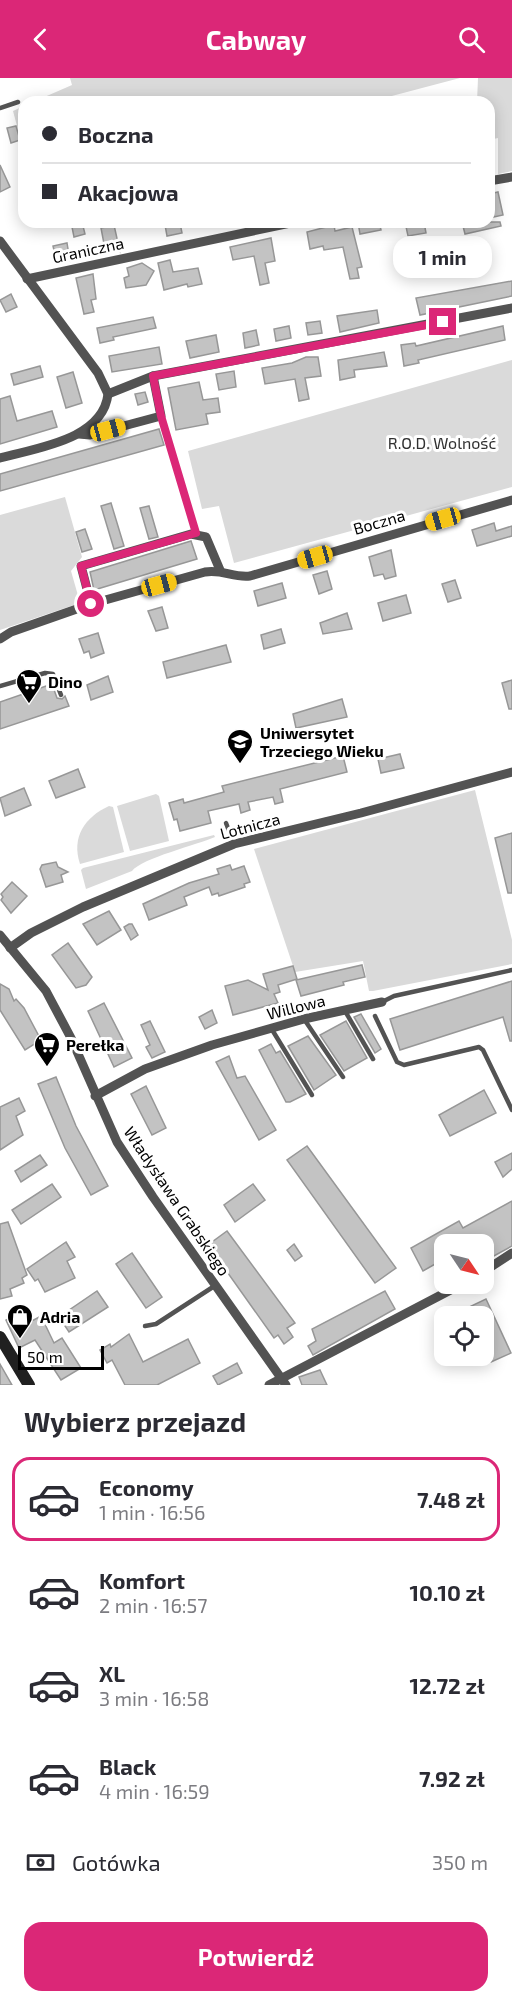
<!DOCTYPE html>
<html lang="pl">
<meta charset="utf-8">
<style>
body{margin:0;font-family:"Exo 2",sans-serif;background:#f2f2f3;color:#2b2b33;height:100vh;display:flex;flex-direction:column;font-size:22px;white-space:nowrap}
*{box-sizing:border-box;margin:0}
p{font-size:20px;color:#7c7c81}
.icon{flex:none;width:33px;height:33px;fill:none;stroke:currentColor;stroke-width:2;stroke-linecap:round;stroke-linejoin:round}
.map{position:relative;height:1307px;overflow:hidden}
.panel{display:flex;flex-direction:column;background:#fff;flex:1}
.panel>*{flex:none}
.banner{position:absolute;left:18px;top:18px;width:477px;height:132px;border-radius:18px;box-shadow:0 3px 15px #0003;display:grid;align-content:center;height:132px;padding:0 24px;background:#fff}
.needle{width:39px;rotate:125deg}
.fabs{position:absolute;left:434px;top:1156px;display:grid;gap:12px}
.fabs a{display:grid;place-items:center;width:60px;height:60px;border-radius:12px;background:#fff;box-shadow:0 3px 15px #0003;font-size:30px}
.scale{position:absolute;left:18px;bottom:15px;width:86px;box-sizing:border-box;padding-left:6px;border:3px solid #000;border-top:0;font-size:16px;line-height:21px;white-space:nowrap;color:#000;-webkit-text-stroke:4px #fff;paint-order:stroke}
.end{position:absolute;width:27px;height:27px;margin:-14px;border:8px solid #db2777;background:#fff;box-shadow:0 0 0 3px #fff}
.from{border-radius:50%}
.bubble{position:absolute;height:42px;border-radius:18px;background:#fff;box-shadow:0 3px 15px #0003;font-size:20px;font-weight:700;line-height:42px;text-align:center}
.car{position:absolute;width:18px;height:36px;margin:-18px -9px;border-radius:8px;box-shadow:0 0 4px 2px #0007;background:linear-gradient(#f5c518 24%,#345 0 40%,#f5c518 0 76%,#345 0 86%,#f5c518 0)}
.banner b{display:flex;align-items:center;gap:21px;height:57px;font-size:22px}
.banner b+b{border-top:2px solid #e1e1e2}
.banner i{width:15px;height:15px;background:#2b2b33}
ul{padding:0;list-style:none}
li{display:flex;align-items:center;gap:18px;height:84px;margin:0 12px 9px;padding:0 12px;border:3px solid transparent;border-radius:18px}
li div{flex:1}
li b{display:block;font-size:22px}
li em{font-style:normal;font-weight:700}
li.active{border-color:#db2777}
li>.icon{width:54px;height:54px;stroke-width:1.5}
h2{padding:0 24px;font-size:27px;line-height:72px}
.pay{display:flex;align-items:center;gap:15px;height:66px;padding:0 24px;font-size:22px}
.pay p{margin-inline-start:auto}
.button{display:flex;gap:12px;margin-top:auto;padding:12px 24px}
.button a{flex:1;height:69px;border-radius:18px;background:#db2777;color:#fff;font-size:24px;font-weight:700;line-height:69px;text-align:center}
header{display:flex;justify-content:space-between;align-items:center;height:78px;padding:0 24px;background:#db2777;color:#fff;font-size:27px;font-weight:700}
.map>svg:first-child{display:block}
.green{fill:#dadada}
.building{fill:#c3c3c3;stroke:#979797;stroke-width:1.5}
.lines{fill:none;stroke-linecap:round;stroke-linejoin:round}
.service{stroke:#535353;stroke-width:4.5}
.minor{stroke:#535353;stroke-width:9}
.secondary{stroke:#202020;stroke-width:12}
.route{stroke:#db2777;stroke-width:8}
.labels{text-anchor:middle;stroke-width:6;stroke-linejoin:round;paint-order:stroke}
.street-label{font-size:16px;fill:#000;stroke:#fff}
.park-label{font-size:16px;fill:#313131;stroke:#fff}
.poi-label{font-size:16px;font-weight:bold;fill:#000;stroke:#fff;text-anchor:start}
</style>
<header><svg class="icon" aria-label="back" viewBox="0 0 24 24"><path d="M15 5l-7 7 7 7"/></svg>Cabway<svg class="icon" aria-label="search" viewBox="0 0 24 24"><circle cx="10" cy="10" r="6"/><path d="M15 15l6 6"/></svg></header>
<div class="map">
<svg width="512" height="1307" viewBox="0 0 512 1307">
<rect width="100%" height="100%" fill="#fff"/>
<g class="green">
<path d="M70,0h390l-91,24h-336l39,-17z"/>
<path d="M478,0h34v93l-14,3v-36l-9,2v-38h-12z"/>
<path d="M24,28v46l-11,-41z"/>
<path d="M512,282v127l-278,76 -15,-57 -17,3 -14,-58z"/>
<path d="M65,419l17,60 -11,14 8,28 -5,6 -74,25v-115z"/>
<path d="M475,712l37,150v24l-139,27h-4l-6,-30 -68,11 -41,-123z"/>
<path d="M156,716l3,2 10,45 -39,10 -13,-45z"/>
<path d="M109,728l4,1 11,45 -44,12c-9,-27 5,-47 29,-58z"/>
<path d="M214,757l1,2c-18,8 -73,21 -83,34l-46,18 -5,-19 2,-2z"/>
</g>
<g class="building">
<path d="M16,48l4,14 -9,3 -4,-15z"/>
<path d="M0,87l10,22 -10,5z"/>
<path d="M498,114l5,23 -14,3v-24z"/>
<path d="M71,144h11l3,12 -11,3z"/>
<path d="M358,144h21l2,8 -21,4z"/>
<path d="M405,144h19l2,11 -18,3z"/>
<path d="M462,144h38l1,4 -36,8z"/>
<path d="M180,145l2,10 -15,3 -2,-11z"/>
<path d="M114,147l6,27 -8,-5 -7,2 -4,-21z"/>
<path d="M334,147l1,6 17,-4 10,40 -5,1 2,10 -9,1 -7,-32 -19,3 -1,-4 -13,3 -3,-17z"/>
<path d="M271,160l4,23 -10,2 4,20 -9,2 -6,-29 -21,4 -3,-13z"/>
<path d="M67,165l3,18 -8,-4 -6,2 -3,-13z"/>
<path d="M170,182l3,12 25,-4 4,16 -14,3 -1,-3 -23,6 -6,-27z"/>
<path d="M142,185l12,8 -8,14 -20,3 -2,-10 5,-2 -2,-8z"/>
<path d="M93,196l3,25 -5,1 3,12 -10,2 -8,-36z"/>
<path d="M512,203v15l-92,19 -4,-17z"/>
<path d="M11,216l6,13 -11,5 -6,-12z"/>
<path d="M377,232l2,13 -39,9 -3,-16z"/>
<path d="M153,239l3,11 -43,9 1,3 -14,3 -3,-15z"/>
<path d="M320,243l2,12 -14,2 -2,-12z"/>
<path d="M289,248l2,12 -15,3 -2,-12z"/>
<path d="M503,248l2,14 -87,20 1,3 -15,3 -3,-21 14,-2 1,3z"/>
<path d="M256,252l3,15 -14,3 -2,-15z"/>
<path d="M216,257l3,17 -29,6 -4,-17z"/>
<path d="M159,269l3,17 -50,8 -3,-16z"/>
<path d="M384,274l3,14 -33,4 1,7 -15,3 -2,-20z"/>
<path d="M306,279h12l3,19 -16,2 4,21 -10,2 -4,-22 -30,5 -3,-16 30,-5z"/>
<path d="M40,288l3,11 -29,8 -3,-11z"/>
<path d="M234,293l2,16 -17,3 -3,-16z"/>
<path d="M73,294l9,31 -16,5 -9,-31z"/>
<path d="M199,304l4,18 15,-2 2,14 -14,2 2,10 -32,6 -8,-42z"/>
<path d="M145,314l3,10 -10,3 -3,-11z"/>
<path d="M10,318l7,25 35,-10 5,16 -57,17v-45z"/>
<path d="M159,351l5,16 -164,46v-17z"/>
<path d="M111,425l13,43 -10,3 -13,-43z"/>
<path d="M149,428l9,31 -9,2 -9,-31z"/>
<path d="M494,445l2,8 16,-5v10l-35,10 -5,-16z"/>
<path d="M85,451l7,20 -10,3 -6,-20z"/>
<path d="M191,463l6,18 -103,31 -4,-18z"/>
<path d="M391,472l5,26 -11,3 -2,-5 -9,2 -5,-19z"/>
<path d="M327,493l5,18 -13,5 -6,-19z"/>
<path d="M455,502l6,18 -13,4 -6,-18z"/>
<path d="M282,505l4,15 -28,8 -4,-15z"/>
<path d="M406,517l5,18 -28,8 -5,-18z"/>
<path d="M162,529l6,21 -12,3 -8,-20z"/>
<path d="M347,535l5,16 -29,5 -3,-11z"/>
<path d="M281,551l4,14 -21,6 -3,-14z"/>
<path d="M98,555l6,20 -13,5 -2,-7 -5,2 -5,-14z"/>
<path d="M226,567l5,17 -64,16 -4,-16z"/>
<path d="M108,598l5,16 -22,8 -4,-15z"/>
<path d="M512,602v29h-3l-7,-26z"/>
<path d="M52,606l5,14 5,1 3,-3 4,10 -69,23v-27z"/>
<path d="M342,621l5,18 -51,11 -3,-14z"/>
<path d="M400,676l4,14 -23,5 -3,-14z"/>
<path d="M343,678l4,16 -67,17 3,13 -8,2 -2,-7 -25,5 2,8 -9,3 -2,-9 -31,7 3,12 -31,8 -3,-12 -3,1 -5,-17 14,-4 1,4 40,-11 -2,-6z"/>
<path d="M78,691l7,18 -29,11 -7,-17z"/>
<path d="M24,710l7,17 -26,11 -5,-18z"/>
<path d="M512,755v60h-4l-13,-55z"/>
<path d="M56,784l2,5 10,5 -7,3 2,7 -17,5 -6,-18 2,-4z"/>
<path d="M230,787l2,5 12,-4 6,16 -6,2 1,3 -26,9 -1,-3 -6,2 -3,-8 -25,10 3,8 -38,15 -6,-16 46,-21 30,-9 -2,-5z"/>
<path d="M12,804l15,14 -16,17 -10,-13 2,-3 -2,-3z"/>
<path d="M109,833l12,19 -24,15 -14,-21z"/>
<path d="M129,846h3l6,11 -7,5 -7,-13z"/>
<path d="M68,865l24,34 -6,8 -10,3 -24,-33z"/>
<path d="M362,887l3,12 -22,5 1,3 -43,11 -5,-16z"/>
<path d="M293,888l4,13 -19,6 2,7 -6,2 4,9 -45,12 -8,-29 23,-6 20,10 -5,-16z"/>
<path d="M512,903v60h-2l-7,-24 -103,33 -10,-31z"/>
<path d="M0,906l9,5 5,12 2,-2 8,9 17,32 -16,10 -25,-40z"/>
<path d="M104,925l28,55 -18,9 -26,-56z"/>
<path d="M212,932l5,13 -12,6 -6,-12z"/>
<path d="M361,936l20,35 -6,4 -21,-36z"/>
<path d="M150,943l15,31 -13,6 -6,-11 4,-2 -9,-20z"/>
<path d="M346,943l21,37 -23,13 -24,-36z"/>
<path d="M308,958l28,39 -22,15 -26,-44z"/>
<path d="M271,966l5,9 4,-2 26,43 -16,8h-4l-27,-52z"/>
<path d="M229,978l8,22 8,-2 31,54 -17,10 -43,-78z"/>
<path d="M56,999l20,49 32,60 -17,9 -26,-47 -27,-64z"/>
<path d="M146,1008l20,42 -14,7 -21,-41z"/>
<path d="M484,1012l12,23 -46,23 -11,-21z"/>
<path d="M19,1020l6,13 -9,5 7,19 -23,15v-43z"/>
<path d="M307,1068l89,122 -21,15 -88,-123z"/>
<path d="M512,1075v16l-9,8 -8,-15z"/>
<path d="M40,1077l7,10 -26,17 -6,-11z"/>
<path d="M52,1106l9,13 -40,27 -9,-14z"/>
<path d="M253,1106l12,16 -30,22 -11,-17z"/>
<path d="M512,1123v45l-29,16v-24l-13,7h-26v14l-21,12 -12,-23 48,-27 4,7z"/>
<path d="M8,1144l19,53 -5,3 2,5 -14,6 2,7 -12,3v-75z"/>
<path d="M227,1153l68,92 -8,5 6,9 -9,7 -6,-9 -4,3 -66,-93z"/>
<path d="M66,1164l9,15 -8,4 8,17 -30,14 -7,-13 -3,2 -8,-12z"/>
<path d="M294,1166l8,12 -7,5 -8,-11z"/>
<path d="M132,1175l30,44 -16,11 -30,-44z"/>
<path d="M97,1213l11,16 -39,25 -10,-15z"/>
<path d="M385,1213l10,18 -82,46 -5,-9 8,-5 -4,-12z"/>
<path d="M486,1221l25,54 -20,9 -8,-18v-27h-12l-4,-9z"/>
<path d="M24,1233l6,11 11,-6 13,27 8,-5 19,30 -20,12 -26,-40 -16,8 -13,-28z"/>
<path d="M129,1256l14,28 45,-23 12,24 -43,22h-32l-13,-25 -5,3 -7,-13 10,-6 1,3z"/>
<path d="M237,1285l5,10 -24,12 -5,-9z"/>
<path d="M0,1286l12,21h-12z"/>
<path d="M320,1292l7,15h-25l-3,-8z"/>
</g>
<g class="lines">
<g class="service">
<path d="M0,30l18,-6"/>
<path d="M161,338l36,117"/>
<path d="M0,608l45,-13 8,1 8,21"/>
<path d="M226,745l8,21"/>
<path d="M382,924l12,-6 118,-26"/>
<path d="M345,933l28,48"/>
<path d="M375,938l22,46 7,3 75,-18 4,3 29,60"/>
<path d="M304,941l39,58"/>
<path d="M271,950l41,67"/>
<path d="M145,1248l11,-2 60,-39"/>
</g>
<g class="minor">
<path d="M489,103l23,-4"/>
<path d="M0,163l98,132 10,21c-5,46 -73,54 -108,64"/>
<path d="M27,201l268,-57"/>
<path d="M108,316l45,-18 359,-68"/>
<path d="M79,356l11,1 71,-19 -8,-40"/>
<path d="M91,526l-10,-38 110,-32 15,3 14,33"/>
<path d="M0,561l11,-7 80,-28 114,-32c18,-3 28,6 45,4l262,-76"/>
<path d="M0,857l46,56 25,47 46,104 36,55 133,188"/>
<path d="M10,870l21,-15 52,-26 151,-63 127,-31 151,-41"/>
<path d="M95,1018l50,-27 67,-24 92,-26 78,-17"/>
<path d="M483,1194l29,-19"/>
<path d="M269,1307l193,-101"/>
</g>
<path class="secondary" d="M0,1259l29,48"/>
</g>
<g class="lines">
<path class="route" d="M91,526l-10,-38 115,-33 -35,-117 -8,-40 290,-54"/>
</g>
<defs>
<symbol id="supermarket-pin" viewBox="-11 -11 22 30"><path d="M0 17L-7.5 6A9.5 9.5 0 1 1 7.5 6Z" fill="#000" stroke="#fff"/><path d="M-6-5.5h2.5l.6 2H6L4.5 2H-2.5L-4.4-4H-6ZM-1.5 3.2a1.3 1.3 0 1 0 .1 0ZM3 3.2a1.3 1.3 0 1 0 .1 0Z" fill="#fff"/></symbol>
<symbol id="university-pin" viewBox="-11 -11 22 30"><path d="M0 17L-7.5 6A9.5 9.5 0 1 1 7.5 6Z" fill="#000" stroke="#fff"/><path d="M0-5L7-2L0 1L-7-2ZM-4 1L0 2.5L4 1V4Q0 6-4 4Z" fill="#fff"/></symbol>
<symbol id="shop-pin" viewBox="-11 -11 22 30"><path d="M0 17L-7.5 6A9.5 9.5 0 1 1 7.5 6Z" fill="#000" stroke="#fff"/><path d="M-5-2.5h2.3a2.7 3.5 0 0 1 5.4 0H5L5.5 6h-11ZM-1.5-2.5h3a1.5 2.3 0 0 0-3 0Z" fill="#fff"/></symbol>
</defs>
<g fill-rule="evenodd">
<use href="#supermarket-pin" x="14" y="589" width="30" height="40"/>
<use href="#university-pin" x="225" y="649" width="30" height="40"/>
<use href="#supermarket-pin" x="32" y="952" width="30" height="40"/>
<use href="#shop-pin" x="5" y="1224" width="30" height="40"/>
</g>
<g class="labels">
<g class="street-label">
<text transform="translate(88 172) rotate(-12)" y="6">Graniczna</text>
<text transform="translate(379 444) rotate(-16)" y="6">Boczna</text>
<text transform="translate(250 748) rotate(-15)" y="6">Lotnicza</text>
<text transform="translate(296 929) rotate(-14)" y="6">Willowa</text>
<text transform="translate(177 1123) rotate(56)" y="6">Władysława Grabskiego</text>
</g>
<g class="park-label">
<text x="442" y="371">R.O.D. Wolność</text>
</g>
<g class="poi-label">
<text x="48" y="610">Dino</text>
<text x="260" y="661">Uniwersytet<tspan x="260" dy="18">Trzeciego Wieku</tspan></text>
<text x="66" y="973">Perełka</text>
<text x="40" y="1245">Adria</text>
</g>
</g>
</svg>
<div class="fabs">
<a><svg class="needle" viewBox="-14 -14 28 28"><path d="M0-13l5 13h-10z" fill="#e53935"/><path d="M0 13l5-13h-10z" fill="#7c7c81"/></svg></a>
<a><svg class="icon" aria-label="locate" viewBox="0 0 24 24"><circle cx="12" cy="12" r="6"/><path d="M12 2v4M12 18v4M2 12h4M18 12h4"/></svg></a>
</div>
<div class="scale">50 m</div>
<i class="end from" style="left:91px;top:526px"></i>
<i class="end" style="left:443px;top:244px"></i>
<div class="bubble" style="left:393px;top:158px;width:99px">1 min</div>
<i class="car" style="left:108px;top:352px;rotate:75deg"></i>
<i class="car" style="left:443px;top:441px;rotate:254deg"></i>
<i class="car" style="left:315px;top:479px;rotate:254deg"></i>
<i class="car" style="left:159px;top:507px;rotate:75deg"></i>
<div class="banner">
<b><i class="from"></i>Boczna</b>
<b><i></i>Akacjowa</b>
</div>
</div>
<section class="panel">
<h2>Wybierz przejazd</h2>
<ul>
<li class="active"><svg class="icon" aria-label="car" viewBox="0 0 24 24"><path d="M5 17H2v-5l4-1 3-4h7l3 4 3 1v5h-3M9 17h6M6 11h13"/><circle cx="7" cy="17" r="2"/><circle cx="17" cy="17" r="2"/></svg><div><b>Economy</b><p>1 min · 16:56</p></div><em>7.48 zł</em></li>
<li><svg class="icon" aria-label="car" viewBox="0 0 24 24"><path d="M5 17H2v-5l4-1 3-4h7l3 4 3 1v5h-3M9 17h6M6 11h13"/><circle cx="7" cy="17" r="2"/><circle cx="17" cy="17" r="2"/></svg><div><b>Komfort</b><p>2 min · 16:57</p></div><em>10.10 zł</em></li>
<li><svg class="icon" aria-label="car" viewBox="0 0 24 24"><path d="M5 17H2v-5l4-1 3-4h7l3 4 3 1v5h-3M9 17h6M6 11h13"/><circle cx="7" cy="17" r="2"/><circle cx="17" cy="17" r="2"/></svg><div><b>XL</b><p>3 min · 16:58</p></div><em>12.72 zł</em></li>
<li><svg class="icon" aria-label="car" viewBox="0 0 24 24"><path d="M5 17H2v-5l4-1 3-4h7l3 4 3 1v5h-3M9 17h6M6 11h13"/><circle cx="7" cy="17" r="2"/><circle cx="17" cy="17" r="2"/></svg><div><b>Black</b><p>4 min · 16:59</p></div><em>7.92 zł</em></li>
</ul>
<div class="pay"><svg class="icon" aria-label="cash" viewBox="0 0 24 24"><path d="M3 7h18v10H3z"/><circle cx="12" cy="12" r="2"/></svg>Gotówka<p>350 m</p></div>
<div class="button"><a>Potwierdź</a></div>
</section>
